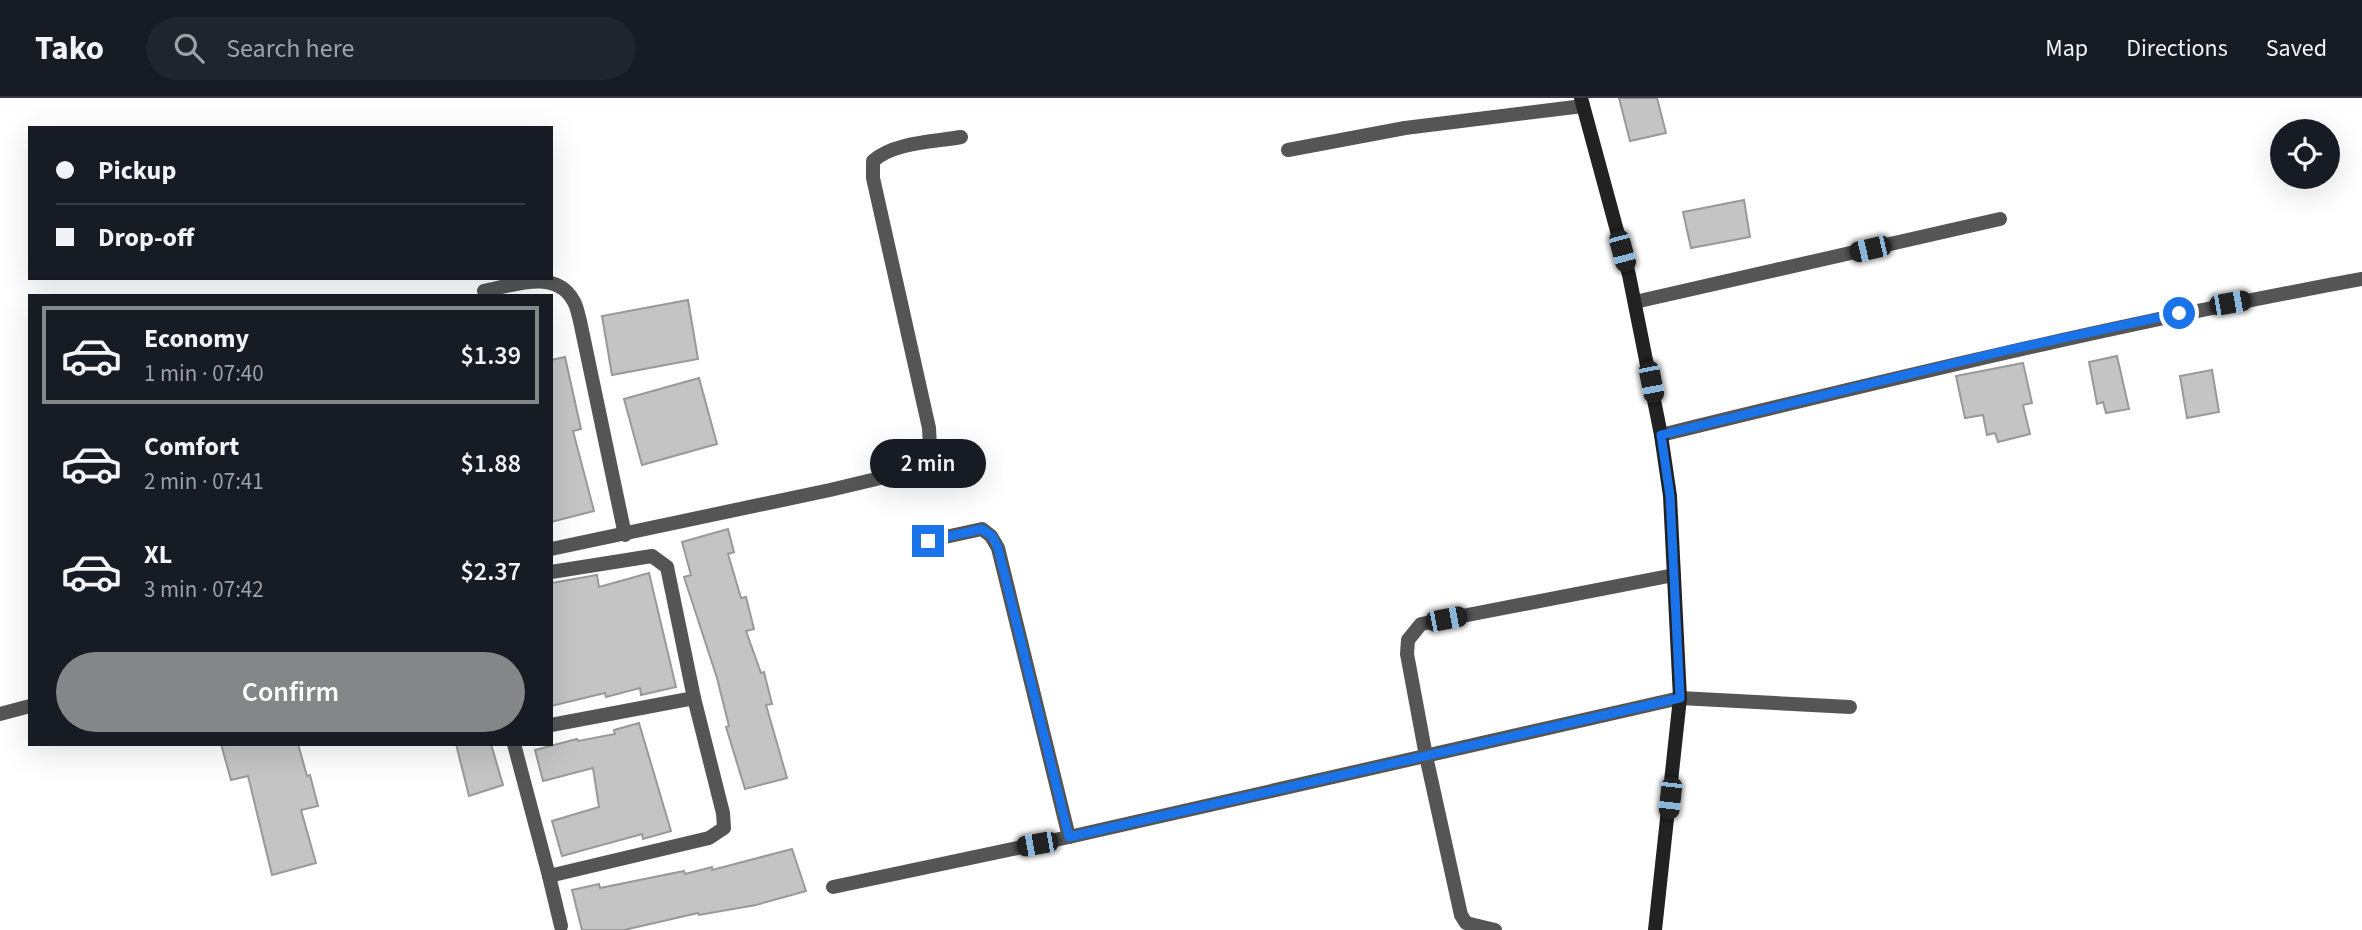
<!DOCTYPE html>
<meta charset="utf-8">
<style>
body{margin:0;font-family:"Source Sans 3",sans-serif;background:#20242c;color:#f1f3f6;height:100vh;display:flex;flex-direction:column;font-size:26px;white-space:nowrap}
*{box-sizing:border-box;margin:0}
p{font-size:23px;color:#9ea1a6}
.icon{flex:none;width:38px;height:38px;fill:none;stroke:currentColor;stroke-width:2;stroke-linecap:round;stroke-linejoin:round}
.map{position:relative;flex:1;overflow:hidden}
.sheet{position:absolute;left:28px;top:196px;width:525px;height:452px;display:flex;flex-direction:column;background:#171b24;border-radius:0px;box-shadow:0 7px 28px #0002}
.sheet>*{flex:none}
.hud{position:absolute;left:28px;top:28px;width:525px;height:154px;border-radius:0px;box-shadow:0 7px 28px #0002;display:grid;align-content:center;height:154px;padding:0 28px;background:#171b24}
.tools{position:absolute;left:2270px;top:21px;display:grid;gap:14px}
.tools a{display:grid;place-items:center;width:70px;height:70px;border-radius:50%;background:#171b24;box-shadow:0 7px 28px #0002;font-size:35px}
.end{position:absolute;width:32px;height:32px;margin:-16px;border:9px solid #1a73e8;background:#fff;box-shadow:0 0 0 4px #fff}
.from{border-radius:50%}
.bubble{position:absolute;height:49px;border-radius:24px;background:#171b24;box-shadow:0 7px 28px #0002;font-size:23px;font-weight:600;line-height:49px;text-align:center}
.car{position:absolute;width:21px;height:42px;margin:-21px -10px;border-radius:9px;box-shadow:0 0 5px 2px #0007;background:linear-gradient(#222 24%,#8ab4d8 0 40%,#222 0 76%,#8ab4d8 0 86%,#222 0)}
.hud b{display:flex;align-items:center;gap:24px;height:66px;font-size:26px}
.hud b+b{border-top:2px solid #363941}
.hud i{width:18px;height:18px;background:#f1f3f6}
ul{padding:12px 0 0;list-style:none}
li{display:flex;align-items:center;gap:21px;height:98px;margin:0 14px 10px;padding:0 14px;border:4px solid transparent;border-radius:0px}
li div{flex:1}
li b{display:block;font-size:26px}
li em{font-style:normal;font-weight:600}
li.on{border-color:#858687}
li>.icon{width:63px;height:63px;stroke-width:1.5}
.primary-button{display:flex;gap:14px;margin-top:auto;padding:14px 28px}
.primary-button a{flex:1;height:80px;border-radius:42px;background:#858687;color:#fff;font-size:28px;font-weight:600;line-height:80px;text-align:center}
header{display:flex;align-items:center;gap:42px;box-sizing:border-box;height:98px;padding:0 35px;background:#171b24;border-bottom:2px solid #363941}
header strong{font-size:33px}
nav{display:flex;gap:38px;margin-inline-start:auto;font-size:24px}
.search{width:490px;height:63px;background:#20242c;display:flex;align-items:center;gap:18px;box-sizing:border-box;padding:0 24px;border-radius:38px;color:#9ea1a6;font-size:26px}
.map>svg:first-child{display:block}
.building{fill:#c4c4c4;stroke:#999;stroke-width:2}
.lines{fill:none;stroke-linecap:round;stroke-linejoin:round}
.minor{stroke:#555;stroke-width:14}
.secondary{stroke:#222;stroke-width:14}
.route{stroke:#1a73e8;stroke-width:9}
</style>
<header>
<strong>Tako</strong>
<div class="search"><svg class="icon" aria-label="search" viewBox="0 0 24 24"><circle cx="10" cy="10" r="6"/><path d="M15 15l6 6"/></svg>Search here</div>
<nav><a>Map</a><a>Directions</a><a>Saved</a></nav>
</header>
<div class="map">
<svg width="2362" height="832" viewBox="0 0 2362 832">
<rect width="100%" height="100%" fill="#fff"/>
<g class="building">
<path d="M1619,0h38l9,35 -36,8z"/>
<path d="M1744,102l6,37 -59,11 -8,-36z"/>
<path d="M688,202l10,59 -86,16 -10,-59z"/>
<path d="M2117,258l12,53 -23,4 -3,-11 -6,2 -8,-42z"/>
<path d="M565,259l16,72 -8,2 21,80 -43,11v-162z"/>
<path d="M2023,265l9,40 -9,2 7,29 -32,8 -3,-9 -8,2 -4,-20 -18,3 -9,-42z"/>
<path d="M2212,272l7,42 -32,6 -7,-42z"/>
<path d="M699,280l18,66 -75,21 -18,-66z"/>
<path d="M728,431l6,23 -6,2 13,44 5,-1 8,32 -8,2 15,42 3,-1 8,32 -6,1 21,73 -42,11 -19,-62 3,-1 -12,-48 -33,-101 7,-2 -9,-33z"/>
<path d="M649,475l27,114 -35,8 -1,-7 -34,9 -1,-4 -54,13v-123l46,-8 2,12z"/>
<path d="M639,625l32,108 -28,8 -1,-5 -80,22 -10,-35 47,-14 -6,-39 -50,13 -8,-31 42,-11 1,2 37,-7 -1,-4z"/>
<path d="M221,646h77l9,32 3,-1 8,31 -17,4 15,53 -44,12 -24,-99 -17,4z"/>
<path d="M456,646h35l12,41 -34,11z"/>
<path d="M792,751l14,42 -50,14 -57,10 -1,-2 -74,17h-42l-10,-40 27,-6 1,4 84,-17 1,3 27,-7v3z"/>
</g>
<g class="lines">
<g class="minor">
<path d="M1288,52l117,-22 178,-22"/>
<path d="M484,193c27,-5 71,-23 89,9 4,6 5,14 7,21l45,214"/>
<path d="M1635,204l365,-83"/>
<path d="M1661,337c233,-57 465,-113 701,-156"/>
<path d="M927,443l55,-12 9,7 7,12 71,289"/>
<path d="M551,451l279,-59 84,-20 13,-7 3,-16 -1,-19 -56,-250v-17c21,-19 61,-19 88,-24"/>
<path d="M551,474l101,-16 15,11 27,131 -143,27"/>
<path d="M0,616l30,-8"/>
<path d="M514,646l35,132 160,-38 15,-10 -1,-15 -29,-115"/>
<path d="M549,778l12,50"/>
<path d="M833,789l236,-50 611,-139 170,9"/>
<path d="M1495,832l-29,-7 -5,-8 -35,-159 -19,-102 1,-14 13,-16 253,-49"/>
</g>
<path class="secondary" d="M1581,0l48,177 32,160 9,61 10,202 -25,232"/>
</g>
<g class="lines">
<path class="route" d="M928,443l54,-12 10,7 6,12 71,289 611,-139 -10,-202 -9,-61 347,-85 171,-37"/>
</g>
</svg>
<div class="tools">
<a><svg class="icon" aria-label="locate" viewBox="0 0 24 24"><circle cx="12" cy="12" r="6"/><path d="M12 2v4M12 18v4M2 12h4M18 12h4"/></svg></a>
</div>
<i class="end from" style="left:2179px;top:215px"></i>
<i class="end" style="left:928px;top:443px"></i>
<div class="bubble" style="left:870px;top:341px;width:116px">2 min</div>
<i class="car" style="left:1870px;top:151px;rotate:257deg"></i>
<i class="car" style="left:1622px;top:153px;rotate:165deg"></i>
<i class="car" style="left:2230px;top:205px;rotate:80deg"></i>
<i class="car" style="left:1651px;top:284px;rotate:169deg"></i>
<i class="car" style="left:1446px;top:521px;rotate:79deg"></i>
<i class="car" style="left:1670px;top:700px;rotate:186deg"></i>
<i class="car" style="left:1037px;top:746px;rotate:260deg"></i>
<div class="hud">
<b><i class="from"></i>Pickup</b>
<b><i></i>Drop-off</b>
</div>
<section class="sheet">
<ul>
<li class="on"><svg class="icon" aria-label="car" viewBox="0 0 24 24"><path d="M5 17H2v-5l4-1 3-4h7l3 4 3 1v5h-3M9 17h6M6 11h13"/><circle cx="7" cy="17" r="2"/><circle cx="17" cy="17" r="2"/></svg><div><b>Economy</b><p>1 min · 07:40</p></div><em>$1.39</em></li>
<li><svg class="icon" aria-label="car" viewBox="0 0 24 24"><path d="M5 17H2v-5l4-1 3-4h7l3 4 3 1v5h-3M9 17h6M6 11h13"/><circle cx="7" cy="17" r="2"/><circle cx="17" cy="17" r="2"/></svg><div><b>Comfort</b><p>2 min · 07:41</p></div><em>$1.88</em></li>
<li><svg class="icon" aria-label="car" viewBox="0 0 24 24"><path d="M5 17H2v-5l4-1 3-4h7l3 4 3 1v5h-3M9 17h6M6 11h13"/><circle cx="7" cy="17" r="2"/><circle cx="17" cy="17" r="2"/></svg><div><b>XL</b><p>3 min · 07:42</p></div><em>$2.37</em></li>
</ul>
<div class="primary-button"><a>Confirm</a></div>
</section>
</div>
